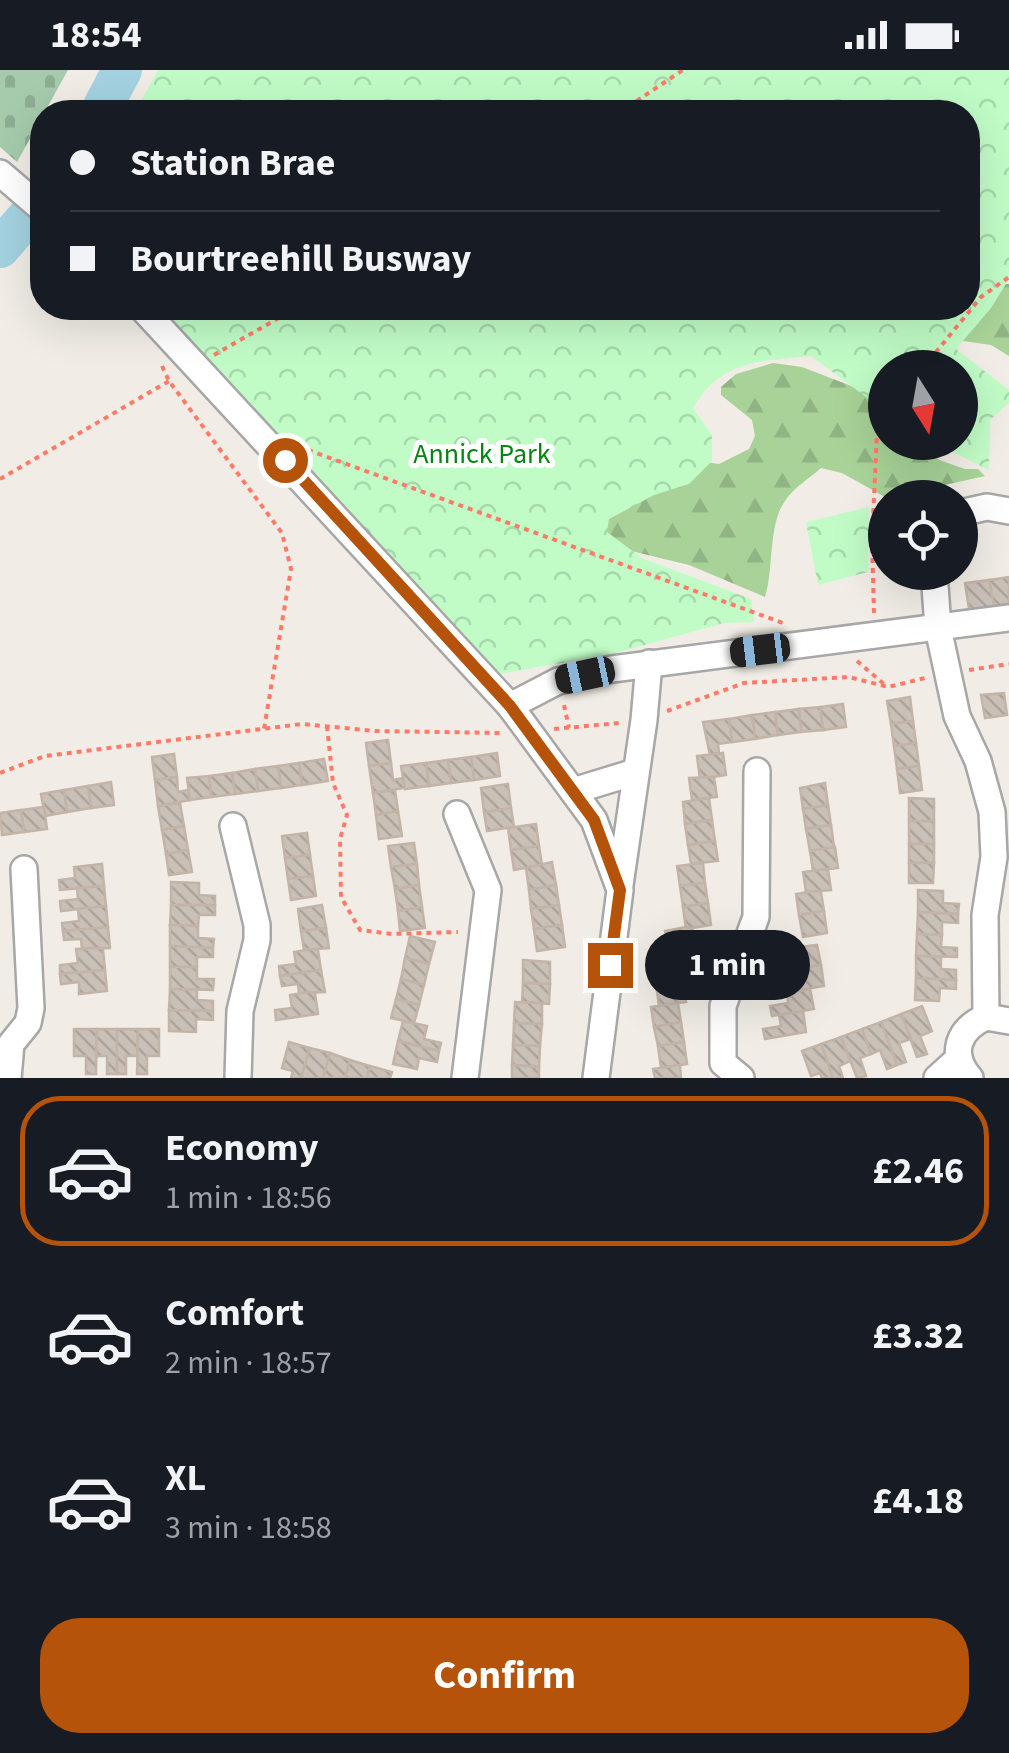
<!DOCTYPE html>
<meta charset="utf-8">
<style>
body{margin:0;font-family:"Source Sans 3",sans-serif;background:#242831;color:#f1f3f6;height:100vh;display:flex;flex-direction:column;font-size:38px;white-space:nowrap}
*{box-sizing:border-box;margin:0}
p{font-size:32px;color:#9ea1a6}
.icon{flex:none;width:55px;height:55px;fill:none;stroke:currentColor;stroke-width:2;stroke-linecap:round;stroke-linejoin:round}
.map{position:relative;height:1008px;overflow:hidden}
.side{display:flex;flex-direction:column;background:#171b24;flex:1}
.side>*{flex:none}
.guide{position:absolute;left:30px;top:30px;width:950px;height:220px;border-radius:40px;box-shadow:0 10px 40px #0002;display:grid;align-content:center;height:220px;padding:0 40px;background:#171b24}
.needle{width:65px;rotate:169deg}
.controls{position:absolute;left:868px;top:280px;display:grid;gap:20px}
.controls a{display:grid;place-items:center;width:110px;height:110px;border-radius:50%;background:#171b24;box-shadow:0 10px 40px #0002;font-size:50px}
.end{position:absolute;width:45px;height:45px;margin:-22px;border:12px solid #b45309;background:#fff;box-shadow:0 0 0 5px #fff}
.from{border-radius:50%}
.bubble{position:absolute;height:70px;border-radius:35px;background:#171b24;box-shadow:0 10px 40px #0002;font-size:32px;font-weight:700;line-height:70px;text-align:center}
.car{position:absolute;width:30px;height:60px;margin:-30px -15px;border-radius:12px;box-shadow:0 0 8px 2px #0007;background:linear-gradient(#222 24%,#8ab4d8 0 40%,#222 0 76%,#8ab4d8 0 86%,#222 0)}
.guide b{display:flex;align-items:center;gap:35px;height:95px;font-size:38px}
.guide b+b{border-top:2px solid #363941}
.guide i{width:25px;height:25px;background:#f1f3f6}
ul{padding:18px 0 0;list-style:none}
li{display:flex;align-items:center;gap:30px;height:150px;margin:0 20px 15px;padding:0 20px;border:5px solid transparent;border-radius:40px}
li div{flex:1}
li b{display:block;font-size:38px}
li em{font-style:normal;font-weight:700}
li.current{border-color:#b45309}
li>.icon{width:90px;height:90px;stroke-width:1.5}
.action{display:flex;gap:20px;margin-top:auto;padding:20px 40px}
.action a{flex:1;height:115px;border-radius:40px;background:#b45309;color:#fff;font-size:40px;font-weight:700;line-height:115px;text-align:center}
.status{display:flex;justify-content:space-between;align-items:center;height:70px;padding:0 50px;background:#171b24;direction:ltr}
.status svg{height:28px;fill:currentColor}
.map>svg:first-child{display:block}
.forest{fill:url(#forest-firs)}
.cemetery{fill:url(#cemetery-stones)}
.park{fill:url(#park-crowns)}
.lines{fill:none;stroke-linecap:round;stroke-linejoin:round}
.river{stroke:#a4d2e0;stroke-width:40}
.building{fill:url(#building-back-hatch);stroke:#c3b4a7;stroke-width:2.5}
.minor-casing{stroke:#a7a7a7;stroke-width:30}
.path{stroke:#ff7b68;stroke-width:4;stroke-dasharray:5 5;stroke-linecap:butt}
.minor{stroke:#fff;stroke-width:25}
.route{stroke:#b45309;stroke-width:12}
.labels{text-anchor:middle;stroke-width:10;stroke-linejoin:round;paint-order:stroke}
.park-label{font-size:28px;fill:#068513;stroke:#fff}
</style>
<div class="status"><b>18:54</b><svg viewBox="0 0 49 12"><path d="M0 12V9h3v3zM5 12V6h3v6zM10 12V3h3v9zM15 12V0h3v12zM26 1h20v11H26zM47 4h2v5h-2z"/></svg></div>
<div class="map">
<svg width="1009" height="1008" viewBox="0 0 1009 1008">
<defs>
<pattern id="forest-firs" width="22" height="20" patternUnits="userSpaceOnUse" patternTransform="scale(2.5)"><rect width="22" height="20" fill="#a8d298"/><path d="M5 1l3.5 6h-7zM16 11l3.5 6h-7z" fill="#90b483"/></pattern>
<pattern id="cemetery-stones" width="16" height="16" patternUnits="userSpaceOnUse" patternTransform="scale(2.5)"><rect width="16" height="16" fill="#a5cbac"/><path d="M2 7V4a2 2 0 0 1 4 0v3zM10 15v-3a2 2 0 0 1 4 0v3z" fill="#8eae94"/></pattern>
<pattern id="park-crowns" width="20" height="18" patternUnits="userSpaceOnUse" patternTransform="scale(2.5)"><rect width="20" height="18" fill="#c1fcc7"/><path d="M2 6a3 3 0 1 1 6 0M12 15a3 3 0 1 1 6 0" fill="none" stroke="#a6d8ab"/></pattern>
<pattern id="building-back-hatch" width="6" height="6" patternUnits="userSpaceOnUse" patternTransform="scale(2.5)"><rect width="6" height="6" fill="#c9c0b8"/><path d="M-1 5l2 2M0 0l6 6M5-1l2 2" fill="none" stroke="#aca59e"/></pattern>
</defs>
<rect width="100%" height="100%" fill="#f1ede6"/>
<g class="forest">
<path d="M999,214h10v72l-18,-11 -28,-4 5,-33z"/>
<path d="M773,293l29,4 65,25 5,34 13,10v6l24,1 33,18 23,8h13l7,7 -58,13 -9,8h-33l-43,-24 -21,-5c-12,11 -27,19 -36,33 -17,23 -11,68 -20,96l-76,-32 -66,-16 -218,-132 314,47 30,-15 6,-13 -3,-16 -31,-25v-8l15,-13z"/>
</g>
<path class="cemetery" d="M0,0h68l-51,92 -17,-15z"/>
<g class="park">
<path d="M158,0h851v209l-18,29 -35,41 53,41v13l-19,17 -1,50 -55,-27 26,-1v-74h-75v43l-74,-55c-50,5 -90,4 -118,52l19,27v26l-23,23 -35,11 -45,24 -2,13 35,26 109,41 3,23 -30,1 -112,31 -118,21 -343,-367h817v-196h-833z"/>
<path d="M869,437l-1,65 -50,13 -12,-63z"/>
</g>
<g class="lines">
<g class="river">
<path d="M100,42l22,-42"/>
<path d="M0,178l42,-48"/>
</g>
</g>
<g class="building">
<path d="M1009,507v26l-15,3 -5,-26z"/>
<path d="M989,510l5,26 -25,3 -4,-26z"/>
<path d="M1004,623l3,22 -22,3 -4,-23z"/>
<path d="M910,627l3,24 -22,3 -4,-23z"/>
<path d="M843,634l3,23 -23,3 -3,-23z"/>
<path d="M820,637l3,23 -22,2 -2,-23z"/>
<path d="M799,639l2,23 -23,3 -3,-23z"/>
<path d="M775,642l3,23 -23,4 -3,-24z"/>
<path d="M752,645l3,24 -23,3 -3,-23z"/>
<path d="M729,649l3,23 -14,2 1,9 -9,2 -7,-33z"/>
<path d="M913,651l3,22 -22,3 -3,-22z"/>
<path d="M388,670l3,23 -22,3 -3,-23z"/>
<path d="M916,673l3,23 -22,3 -3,-23z"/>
<path d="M497,683l3,23 -26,4 -3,-23z"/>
<path d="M723,683l3,22 -26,4 -3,-23z"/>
<path d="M174,684l3,23 -22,3 -3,-23z"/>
<path d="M471,687l3,23 -23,3 -3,-23z"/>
<path d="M324,689l4,22 -26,4 -3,-22z"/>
<path d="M448,690l3,23 -22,3 -3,-23z"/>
<path d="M299,693l3,22 -21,3 -3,-22z"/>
<path d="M391,693l2,17 10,-2 1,10 -31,5 -4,-27z"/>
<path d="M426,693l3,23 -24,3 -4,-23z"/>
<path d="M278,696l3,22 -23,3 -3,-22z"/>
<path d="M919,696l3,24 -22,3 -3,-24z"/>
<path d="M255,699l3,22 -23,3 -3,-21z"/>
<path d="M232,703l3,21 -24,3 -2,-21z"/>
<path d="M209,706l2,21 -21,3 -3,-22z"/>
<path d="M177,707l1,15 10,-2 2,10 -32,6 -3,-26z"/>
<path d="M714,707l3,20 -25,3 -3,-22z"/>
<path d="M111,712l3,23 -23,3 -3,-22z"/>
<path d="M825,713l3,22 -25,4 -3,-21z"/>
<path d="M508,714l3,24 -27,4 -3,-24z"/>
<path d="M88,716l3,22 -24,4 -3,-22z"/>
<path d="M64,720l3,22 -22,4 -4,-22z"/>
<path d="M395,720l3,21 -22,4 -3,-22z"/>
<path d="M709,728l3,22 -27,4 -2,-22z"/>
<path d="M909,728l25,1v22h-25z"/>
<path d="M180,733l4,23 -22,4 -4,-24z"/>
<path d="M828,735l3,20 -25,4 -3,-20z"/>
<path d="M44,737l3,22 -23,3 -3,-22z"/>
<path d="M511,738l3,19 -27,4 -3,-19z"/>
<path d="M21,740l3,22 -22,3 -2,-22z"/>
<path d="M398,741l4,25 -23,3 -3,-24z"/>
<path d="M712,750l3,21 -27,4 -3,-21z"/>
<rect x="909" y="751" width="25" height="23"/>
<path d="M536,754l3,22 -28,4 -3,-22z"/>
<path d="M831,755l3,22 -24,4 -4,-22z"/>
<path d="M184,756l4,24 -22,4 -4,-24z"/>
<path d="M307,763l3,22 -25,3 -3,-22z"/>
<path d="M715,771l3,20 -27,3 -3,-19z"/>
<path d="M414,773l3,21 -26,3 -3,-21z"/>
<rect x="909" y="774" width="25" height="19"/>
<path d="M539,776l3,19 -28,5 -3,-20z"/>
<path d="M835,777l3,21 -25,3 -3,-20z"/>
<path d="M188,780l4,22 -23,3 -3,-21z"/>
<path d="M310,785l3,21 -25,3 -3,-21z"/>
<path d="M552,792l4,23 -27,5 -3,-22z"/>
<path d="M703,793l2,20 -25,3 -3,-20z"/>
<path d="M909,793h25l-1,20h-24z"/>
<path d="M102,794l2,22 -44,4 -1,-10 16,-2 -1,-11z"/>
<path d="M417,794l2,21 -24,4 -4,-22z"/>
<path d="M828,799l3,21 -25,2 -3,-20z"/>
<path d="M313,806l3,20 -25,4 -3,-21z"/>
<path d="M171,812l28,1v12l16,1v9h-44z"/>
<path d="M705,813l3,20 -25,4 -3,-21z"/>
<path d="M419,815l3,22 -24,4 -3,-22z"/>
<path d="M556,815l3,20 -28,4 -2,-19z"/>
<path d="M104,816l2,20 -45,5 -1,-10 18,-2 -1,-11z"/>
<path d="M918,820l25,1v12l16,1 -1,10 -40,-2z"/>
<path d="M814,821l7,1 3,19 -25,4 -3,-21z"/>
<path d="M708,833l3,22 -25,4 -3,-22z"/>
<path d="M171,835h44v10h-16l-1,11 -28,-1z"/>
<path d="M322,835l4,23 -25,3 -3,-22z"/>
<path d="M559,835l3,20 -28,4 -3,-20z"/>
<path d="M106,836l2,21 -45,4 -1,-8 17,-2 -1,-12z"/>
<path d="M422,837l3,21 -25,3 -2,-20z"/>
<path d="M824,841l3,22 -24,4 -4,-22z"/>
<path d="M918,842l40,2v9l-16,-1v13l-25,-1z"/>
<path d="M170,855l28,1v12l16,1 -1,9 -43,-2z"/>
<path d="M562,855l3,22 -28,4 -3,-22z"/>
<path d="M108,857l2,21 -28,1 -1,-10 -17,1 -1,-9z"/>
<path d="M686,857l6,1 4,21 -27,4 -4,-22z"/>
<path d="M326,858l3,20 -25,2 -3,-19z"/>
<path d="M917,864l25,1 -1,12 16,1v9l-41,-1z"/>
<path d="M410,866l25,6 -6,22 -24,-6z"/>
<path d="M817,875l4,20 -43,7 -1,-9 17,-3 -2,-12z"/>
<path d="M170,876l43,2v9h-16v10h-27z"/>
<path d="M95,878l8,1 2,21 -45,4v-9l18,-2 -2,-14z"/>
<path d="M312,879l6,1 3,20 -41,6 -1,-10 17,-2 -2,-12z"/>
<path d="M696,879l2,20 -26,4 -3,-20z"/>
<path d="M916,886l25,1v12l15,1v10l-40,-2z"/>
<path d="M405,888l24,6 -5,21 -23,-6z"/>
<path d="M523,890l27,2v22l-27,-1z"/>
<path d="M821,895l3,21 -25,4 -2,-11 -17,3 -2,-10z"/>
<path d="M170,897h27v12h17l-1,11 -43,-1z"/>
<path d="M105,900l2,21 -28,3v-12l-18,2 -1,-10z"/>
<path d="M321,900l4,22 -26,1 -1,-9 -16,2 -2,-10z"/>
<path d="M916,908l40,2v9l-16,-1 -1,13 -24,-1z"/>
<path d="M401,909l23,6 -5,20 -23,-6z"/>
<path d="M683,910l3,22 -27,4 -3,-22z"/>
<path d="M523,913l27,1 -1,20 -27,-2z"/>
<path d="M170,919l27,1v10l16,1v10l-44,-1z"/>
<path d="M810,919l4,20 -42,7 -2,-10 18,-3 -1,-11z"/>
<path d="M309,922l6,1 3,21 -42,6 -1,-10 17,-2 -2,-13z"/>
<path d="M396,929l23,6 -5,18 -23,-5z"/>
<path d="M515,932l27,1v21l-28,-1z"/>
<path d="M678,933l3,19 -27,5 -3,-20z"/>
<path d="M922,936l10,25 -12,5 7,18 -10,3 -16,-43z"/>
<path d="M169,940l44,1v9l-17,-1v13l-27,-1z"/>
<path d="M803,941l3,21 -41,7 -2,-10 18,-3 -2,-11z"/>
<path d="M901,944l10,25 -12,4 7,19 -9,3 -16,-43z"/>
<path d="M403,951l24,5 -3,13 17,4 -2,8 -41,-10z"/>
<path d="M681,952l3,20 -26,4 -4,-19z"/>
<path d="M881,952l16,43 -10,4 -7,-19 -9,4 -9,-25z"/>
<path d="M514,953l28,1 -2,22 -27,-1z"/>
<path d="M74,959h23l-1,45h-10v-18h-12z"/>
<path d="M97,959h20v45h-10v-18h-11z"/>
<path d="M117,959h21l-1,27h-11v18h-9z"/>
<path d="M138,959h21v27h-12v18h-10z"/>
<path d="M862,959l9,25 -11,4 6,18 -9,2 -16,-41z"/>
<path d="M841,967l9,24 -11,5 4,12h-10l-12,-34z"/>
<path d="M398,971l41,10 -2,11 -18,-4 -2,11 -24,-5z"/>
<path d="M289,972l21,6 -9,30h-10l2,-7 -11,-3z"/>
<path d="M684,972l3,22 -26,4 -3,-22z"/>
<path d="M821,974l12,34h-11l-2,-5 -9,3 -9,-25z"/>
<path d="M513,975l27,1 -1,21 -27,-2z"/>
<path d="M310,978l20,5 -7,25h-22z"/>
<path d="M330,983l20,7 -5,18h-22z"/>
<path d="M350,990l20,6 -3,12h-22z"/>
<path d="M512,995l27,2v11h-27z"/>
<path d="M680,995l1,13h-26l-2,-9z"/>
<path d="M370,996l22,6 -2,6h-23z"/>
</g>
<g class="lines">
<defs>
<g id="minor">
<path d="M0,103l42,36"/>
<path d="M142,238l368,398 84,114 26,70 -24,188"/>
<path d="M960,443l27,-6 22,4"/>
<path d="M934,502l4,56 19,88 21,45 14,51 2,45 -9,58 1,102"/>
<path d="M510,636l48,-25 54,-12 397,-51"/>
<path d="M573,721l62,-19"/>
<path d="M457,744l31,76 -23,188"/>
<path d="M233,756l24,99v15l-17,71 -2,67"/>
<path d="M620,815l24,-165 5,-57"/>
<path d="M8,1008l3,-34 17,-21 3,-15 -7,-139"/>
<path d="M741,1008l-18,-15v-57l33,-89 1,-146"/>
<path d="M937,1008l21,-19"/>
<path d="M970,1008c-21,-24 -12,-49 16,-61l23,4"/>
</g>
</defs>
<use href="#minor" class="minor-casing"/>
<g class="path">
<path d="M620,42l63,-42"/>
<path d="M214,285l82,-47"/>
<path d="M162,296l7,15 113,152 9,36 -27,160"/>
<path d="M923,298l58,-71 28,-20"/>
<path d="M308,380l475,173"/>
<path d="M0,409l171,-99"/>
<path d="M874,543l-2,-72 5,-108 8,-13"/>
<path d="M857,591l27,23"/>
<path d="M969,600l40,-6"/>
<path d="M564,635l5,23"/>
<path d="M667,641l77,-28 105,-6 39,10 37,-9"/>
<path d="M327,656l6,57 14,32 -7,24 1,58 19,33 32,4 66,-2"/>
<path d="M554,659l65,-6"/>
<path d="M0,703l45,-17 257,-32 74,7 124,2"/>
</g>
<use href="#minor" class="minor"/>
</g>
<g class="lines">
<path class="route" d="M285,390l225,246 84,114 26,70 -10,75"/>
</g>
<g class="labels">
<g class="park-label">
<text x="482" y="393">Annick Park</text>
</g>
</g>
</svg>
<div class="controls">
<a><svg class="needle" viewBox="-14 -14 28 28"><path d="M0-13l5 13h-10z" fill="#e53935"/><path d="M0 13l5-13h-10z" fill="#9ea1a6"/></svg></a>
<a><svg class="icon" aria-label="locate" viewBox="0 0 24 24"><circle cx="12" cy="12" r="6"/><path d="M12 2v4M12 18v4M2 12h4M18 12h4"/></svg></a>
</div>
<i class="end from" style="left:285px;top:390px"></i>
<i class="end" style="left:610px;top:895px"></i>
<div class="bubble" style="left:645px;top:860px;width:165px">1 min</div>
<i class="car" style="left:760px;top:580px;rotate:263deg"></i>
<i class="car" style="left:585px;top:605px;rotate:258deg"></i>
<div class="guide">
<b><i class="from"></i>Station Brae</b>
<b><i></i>Bourtreehill Busway</b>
</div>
</div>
<section class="side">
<ul>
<li class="current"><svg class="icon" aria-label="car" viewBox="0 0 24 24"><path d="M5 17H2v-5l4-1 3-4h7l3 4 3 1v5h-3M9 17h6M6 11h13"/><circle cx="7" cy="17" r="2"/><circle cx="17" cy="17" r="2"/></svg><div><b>Economy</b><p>1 min · 18:56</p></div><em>£2.46</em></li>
<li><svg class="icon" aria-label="car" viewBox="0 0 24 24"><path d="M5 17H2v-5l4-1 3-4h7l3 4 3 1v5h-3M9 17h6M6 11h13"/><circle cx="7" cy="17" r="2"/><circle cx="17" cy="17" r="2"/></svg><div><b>Comfort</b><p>2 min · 18:57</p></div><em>£3.32</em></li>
<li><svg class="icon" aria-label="car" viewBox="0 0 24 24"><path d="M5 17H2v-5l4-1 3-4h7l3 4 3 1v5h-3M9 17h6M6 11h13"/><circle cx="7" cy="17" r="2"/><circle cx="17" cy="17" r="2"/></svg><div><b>XL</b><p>3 min · 18:58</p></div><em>£4.18</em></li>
</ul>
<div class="action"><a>Confirm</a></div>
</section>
